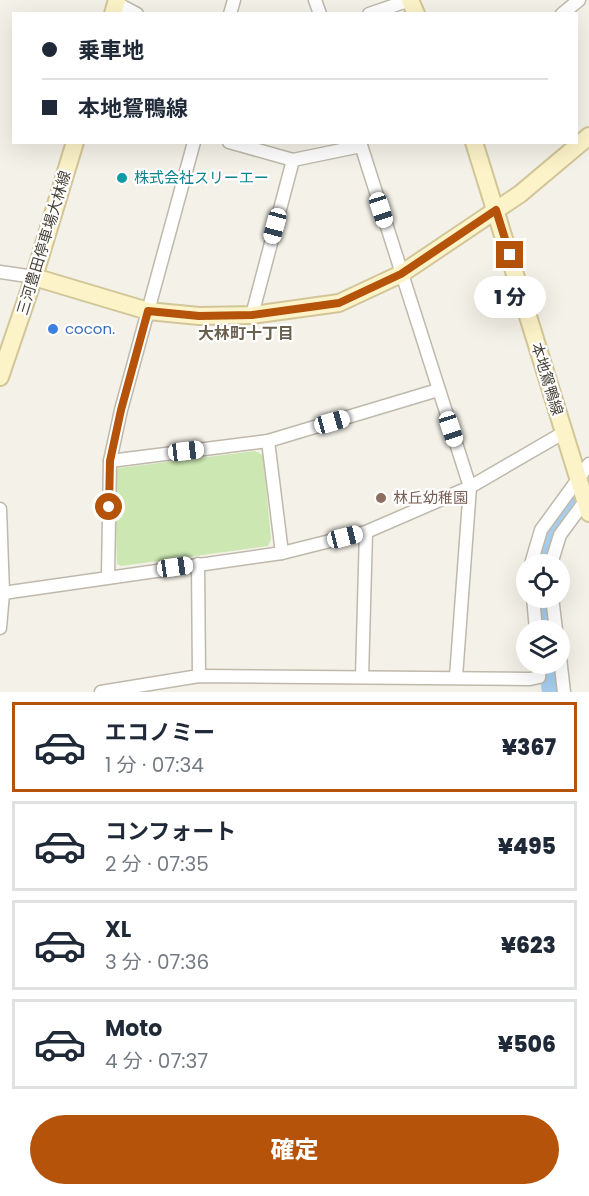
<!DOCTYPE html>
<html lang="ja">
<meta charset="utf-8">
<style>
body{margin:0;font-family:Poppins,"Noto Sans JP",sans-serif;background:#f2f2f3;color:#1f2937;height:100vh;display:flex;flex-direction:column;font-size:22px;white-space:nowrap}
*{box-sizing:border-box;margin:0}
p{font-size:20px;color:#747a83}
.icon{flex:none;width:33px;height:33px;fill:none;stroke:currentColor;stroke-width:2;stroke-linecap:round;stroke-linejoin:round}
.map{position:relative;height:692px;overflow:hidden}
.sheet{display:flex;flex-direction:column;background:#fff;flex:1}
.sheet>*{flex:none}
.hud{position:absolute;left:12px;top:12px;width:566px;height:132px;border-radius:0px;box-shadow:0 6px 24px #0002;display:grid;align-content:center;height:132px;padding:0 30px;background:#fff}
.controls{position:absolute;left:516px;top:554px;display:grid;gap:12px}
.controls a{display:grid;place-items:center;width:54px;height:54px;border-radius:50%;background:#fff;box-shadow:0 6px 24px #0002;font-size:30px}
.end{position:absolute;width:27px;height:27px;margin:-14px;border:8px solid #b45309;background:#fff;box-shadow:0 0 0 3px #fff}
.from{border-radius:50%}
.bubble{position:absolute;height:42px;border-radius:21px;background:#fff;box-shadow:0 6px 24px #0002;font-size:20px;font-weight:800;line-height:42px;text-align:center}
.car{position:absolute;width:18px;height:36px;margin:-18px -9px;border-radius:8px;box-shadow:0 0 4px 2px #0007;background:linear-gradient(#fff 24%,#345 0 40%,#fff 0 76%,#345 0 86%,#fff 0)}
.hud b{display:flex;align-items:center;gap:21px;height:57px;font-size:22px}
.hud b+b{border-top:2px solid #e0e1e3}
.hud i{width:15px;height:15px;background:#1f2937}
ul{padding:10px 0 0;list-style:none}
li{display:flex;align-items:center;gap:18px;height:90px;margin:0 12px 9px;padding:0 18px;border:3px solid #e0e1e3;border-radius:0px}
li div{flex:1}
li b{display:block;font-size:22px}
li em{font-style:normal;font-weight:800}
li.active{border-color:#b45309}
li>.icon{width:54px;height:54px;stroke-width:1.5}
.action{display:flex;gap:12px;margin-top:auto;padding:12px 30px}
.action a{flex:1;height:69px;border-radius:36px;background:#b45309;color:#fff;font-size:24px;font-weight:800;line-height:69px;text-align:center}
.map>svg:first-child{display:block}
.green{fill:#cce7b2}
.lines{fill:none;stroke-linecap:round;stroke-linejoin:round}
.river{stroke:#a6cdee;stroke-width:24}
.street-casing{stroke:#bfb9ab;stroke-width:15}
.secondary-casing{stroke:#d2c699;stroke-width:20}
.street{stroke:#fff;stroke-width:12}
.secondary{stroke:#fdf3c9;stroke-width:16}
.route{stroke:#b45309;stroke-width:8}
.culture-dot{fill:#0f9aa8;stroke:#fff;stroke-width:2}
.shop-dot{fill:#3f7fe0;stroke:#fff;stroke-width:2}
.education-dot{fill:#8d6e63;stroke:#fff;stroke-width:2}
.labels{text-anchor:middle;stroke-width:4.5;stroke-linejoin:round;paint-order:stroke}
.culture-label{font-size:15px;fill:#0d838f;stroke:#fff;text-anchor:start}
.street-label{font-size:15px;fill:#474237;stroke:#fff}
.shop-label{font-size:15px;fill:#366cbe;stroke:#fff;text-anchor:start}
.education-label{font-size:15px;fill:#785e54;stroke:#fff;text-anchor:start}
.neighbourhood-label{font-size:16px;font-weight:bold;fill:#69604e;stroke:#fff}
</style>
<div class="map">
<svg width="589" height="692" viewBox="0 0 589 692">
<rect width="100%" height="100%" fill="#f4f1e8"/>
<path class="green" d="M255,451l8,4 8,84 -3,7 -147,20 -4,-2 -3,-92 5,-4z"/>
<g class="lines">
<g class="river">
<path d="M541,564l14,-34 34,-51"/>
<path d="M542,597l4,33"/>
<path d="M550,663l4,29"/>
</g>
<defs>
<g id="street">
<path d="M315,0l5,14"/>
<path d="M116,3l21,11"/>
<path d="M230,14l4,-14"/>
<path d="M369,14l41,-14"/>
<path d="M562,14l17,-14"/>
<path d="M229,142l64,18 68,-14"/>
<path d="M360,142l110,345 -14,190"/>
<path d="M0,272l34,5"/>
<path d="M252,315l41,-155"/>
<path d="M268,441l14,112"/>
<path d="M110,461l158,-20 170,-51"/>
<path d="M0,509l3,84 -3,35"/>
<path d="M198,564l1,112"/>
<path d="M531,564l10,-34 48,-66"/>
<path d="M551,564l9,-29 28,-38"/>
<path d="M108,576l2,-115 11,-51 73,-268"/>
<path d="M3,593l279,-40 84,-21 104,-45 93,-54"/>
<path d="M533,597l3,33"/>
<path d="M552,597l4,33"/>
<path d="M560,658l4,34"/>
<path d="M362,677l4,-145"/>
<path d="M101,692l98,-16 331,3 9,-2 1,-14"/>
</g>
<g id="secondary">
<path d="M410,0l6,14"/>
<path d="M113,14l4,-14"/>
<path d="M474,142l115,371"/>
<path d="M34,277l114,34 51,5 53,-1 87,-12 62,-29 119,-80 69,-58"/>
<path d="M0,377l34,-100 41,-135"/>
</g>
</defs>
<use href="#street" class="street-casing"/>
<use href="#secondary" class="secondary-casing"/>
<use href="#street" class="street"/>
<use href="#secondary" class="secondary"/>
</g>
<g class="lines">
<path class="route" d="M109,507l1,-46 11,-51 27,-99 51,5 53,-1 87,-12 62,-29 95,-64 14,45"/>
</g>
<circle class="culture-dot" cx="122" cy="178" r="6"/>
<circle class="shop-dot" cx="53" cy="329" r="6"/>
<circle class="education-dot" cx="381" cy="498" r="6"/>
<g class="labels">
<g class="culture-label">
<text x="134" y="183">株式会社スリーエー</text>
</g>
<g class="street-label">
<text transform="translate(44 243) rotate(-73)" y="5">三河豊田停車場大林線</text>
<text transform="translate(547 379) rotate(73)" y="5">本地鴛鴨線</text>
</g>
<g class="shop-label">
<text x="65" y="334">cocon.</text>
</g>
<g class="education-label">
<text x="393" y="503">林丘幼稚園</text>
</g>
<g class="neighbourhood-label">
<text x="246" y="339">大林町十丁目</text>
</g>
</g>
</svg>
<div class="controls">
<a><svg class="icon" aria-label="locate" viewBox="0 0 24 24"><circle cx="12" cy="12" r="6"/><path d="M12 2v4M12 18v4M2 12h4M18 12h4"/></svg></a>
<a><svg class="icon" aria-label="layers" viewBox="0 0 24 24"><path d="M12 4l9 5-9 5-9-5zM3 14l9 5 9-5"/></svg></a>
</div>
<i class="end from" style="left:109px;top:507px"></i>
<i class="end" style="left:510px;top:255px"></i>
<div class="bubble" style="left:474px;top:276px;width:72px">1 分</div>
<i class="car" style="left:381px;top:210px;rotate:162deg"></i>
<i class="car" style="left:275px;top:226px;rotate:195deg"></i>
<i class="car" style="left:332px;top:422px;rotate:74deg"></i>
<i class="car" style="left:451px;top:429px;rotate:162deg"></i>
<i class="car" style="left:186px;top:451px;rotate:83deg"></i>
<i class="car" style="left:345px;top:537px;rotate:76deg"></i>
<i class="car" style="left:175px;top:567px;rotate:82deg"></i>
<div class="hud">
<b><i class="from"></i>乗車地</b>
<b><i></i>本地鴛鴨線</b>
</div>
</div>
<section class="sheet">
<ul>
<li class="active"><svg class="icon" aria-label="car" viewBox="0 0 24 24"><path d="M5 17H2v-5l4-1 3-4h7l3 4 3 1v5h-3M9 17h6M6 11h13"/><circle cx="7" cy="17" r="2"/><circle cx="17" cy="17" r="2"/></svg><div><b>エコノミー</b><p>1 分 · 07:34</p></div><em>¥367</em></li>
<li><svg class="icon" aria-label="car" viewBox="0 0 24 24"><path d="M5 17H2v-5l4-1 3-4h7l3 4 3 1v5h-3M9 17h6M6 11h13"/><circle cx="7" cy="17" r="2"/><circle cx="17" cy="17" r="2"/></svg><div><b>コンフォート</b><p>2 分 · 07:35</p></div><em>¥495</em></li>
<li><svg class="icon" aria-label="car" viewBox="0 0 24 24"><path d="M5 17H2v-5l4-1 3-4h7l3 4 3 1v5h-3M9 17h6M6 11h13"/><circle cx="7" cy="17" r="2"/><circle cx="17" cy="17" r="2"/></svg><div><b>XL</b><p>3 分 · 07:36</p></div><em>¥623</em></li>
<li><svg class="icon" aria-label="car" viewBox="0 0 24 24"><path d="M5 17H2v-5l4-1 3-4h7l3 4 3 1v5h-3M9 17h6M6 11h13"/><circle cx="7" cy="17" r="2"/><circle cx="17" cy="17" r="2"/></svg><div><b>Moto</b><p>4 分 · 07:37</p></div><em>¥506</em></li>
</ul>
<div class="action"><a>確定</a></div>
</section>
